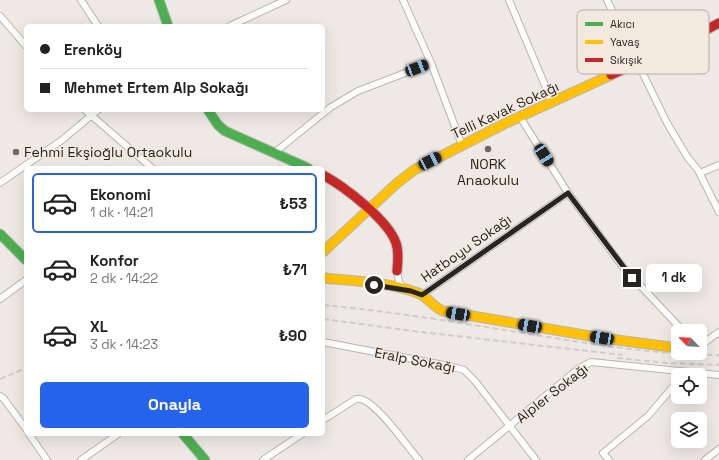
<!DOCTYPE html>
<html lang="tr">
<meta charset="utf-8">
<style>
body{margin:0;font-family:"Space Grotesk",sans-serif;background:#f2f2f2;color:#222;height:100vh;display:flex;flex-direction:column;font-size:15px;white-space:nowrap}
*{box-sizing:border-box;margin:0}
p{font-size:13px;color:#767676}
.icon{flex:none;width:22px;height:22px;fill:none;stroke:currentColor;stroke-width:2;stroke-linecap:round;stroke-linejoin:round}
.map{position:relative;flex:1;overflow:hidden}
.sheet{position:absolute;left:24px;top:166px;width:301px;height:270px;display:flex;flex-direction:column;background:#fff;border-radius:6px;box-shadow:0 4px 16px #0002}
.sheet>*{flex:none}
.guide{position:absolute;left:24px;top:24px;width:301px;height:88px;border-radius:6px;box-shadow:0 4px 16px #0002;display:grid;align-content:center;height:88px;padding:0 16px;background:#fff}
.needle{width:26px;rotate:295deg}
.fabs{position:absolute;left:671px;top:324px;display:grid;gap:8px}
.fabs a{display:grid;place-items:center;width:36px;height:36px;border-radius:6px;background:#fff;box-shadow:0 4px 16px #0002;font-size:20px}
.end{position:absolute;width:18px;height:18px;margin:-9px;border:5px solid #282521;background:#fff;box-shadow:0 0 0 2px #fff}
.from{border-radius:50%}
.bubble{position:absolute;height:28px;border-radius:6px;background:#fff;box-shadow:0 4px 16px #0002;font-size:13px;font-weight:600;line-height:28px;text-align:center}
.car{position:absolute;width:12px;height:24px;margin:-12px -6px;border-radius:5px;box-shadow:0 0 3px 1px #0007;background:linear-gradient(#222 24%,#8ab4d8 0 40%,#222 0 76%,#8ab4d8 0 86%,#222 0)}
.guide b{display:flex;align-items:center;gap:14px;height:38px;font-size:15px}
.guide b+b{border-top:1px solid #e0e0e0}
.guide i{width:10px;height:10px;background:#222}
ul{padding:7px 0 0;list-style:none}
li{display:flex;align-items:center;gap:12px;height:60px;margin:0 8px 6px;padding:0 8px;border:2px solid transparent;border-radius:6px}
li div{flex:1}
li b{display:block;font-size:15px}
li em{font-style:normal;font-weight:600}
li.current{border-color:#2563eb}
li>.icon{width:36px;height:36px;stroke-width:1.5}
.cta{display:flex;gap:8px;margin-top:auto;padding:8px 16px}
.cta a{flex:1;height:46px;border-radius:6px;background:#2563eb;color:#fff;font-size:16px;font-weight:600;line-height:46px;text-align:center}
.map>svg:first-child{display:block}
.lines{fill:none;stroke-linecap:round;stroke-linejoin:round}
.street-casing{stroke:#b9b5b1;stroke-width:8}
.fast-casing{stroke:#b9b5b1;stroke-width:11}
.slow-casing{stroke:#b9b5b1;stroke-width:11}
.jam-casing{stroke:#b9b5b1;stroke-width:11}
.street{stroke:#fcfcfb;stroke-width:6}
.fast{stroke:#4caf50;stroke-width:9}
.slow{stroke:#ffc107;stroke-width:9}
.jam{stroke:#c62828;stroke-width:9}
.rail{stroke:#cfcecc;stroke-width:2;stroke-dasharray:6 3;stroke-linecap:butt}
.route{stroke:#282521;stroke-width:5}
.poi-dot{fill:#6d6a65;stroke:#f3e9df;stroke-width:1.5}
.labels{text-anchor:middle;stroke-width:3;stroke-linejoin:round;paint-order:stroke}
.street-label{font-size:14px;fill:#282521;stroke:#f3e9df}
.poi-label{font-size:14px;fill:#282521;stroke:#f3e9df;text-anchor:start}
.key{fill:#f3e9df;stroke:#b6aea6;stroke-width:1}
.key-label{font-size:11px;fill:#282521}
</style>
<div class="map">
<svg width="719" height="460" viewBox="0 0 719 460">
<rect width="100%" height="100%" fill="#eee9e4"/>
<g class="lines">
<defs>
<g id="street">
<path d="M81,0l17,26"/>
<path d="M403,0l28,63 31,82"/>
<path d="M509,0l43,102"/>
<path d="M607,0l60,123 21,35 10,12 21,42"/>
<path d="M0,16l26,30"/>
<path d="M230,26l56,-26"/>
<path d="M85,110l67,58"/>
<path d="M520,117l48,76 55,74 60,64"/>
<path d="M274,153l57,-46 27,-16 73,-28"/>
<path d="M700,173l19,-8"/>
<path d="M0,183l62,-43 36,-30"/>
<path d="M397,271l2,11 5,7"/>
<path d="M422,295l146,-102"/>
<path d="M0,299l26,-19"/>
<path d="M323,342l126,24 15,4 11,11 61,79"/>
<path d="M700,346l19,-14"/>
<path d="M0,396l4,3 22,30"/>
<path d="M323,420l33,-21c16,-5 52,49 63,61"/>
<path d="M29,434l18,26"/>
<path d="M81,460l37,-26"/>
<path d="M263,460l39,-26"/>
<path d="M468,460l110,-91 13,-7 128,13"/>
<path d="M609,460l-6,-7 45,-37 30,-35"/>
<path d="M705,460l14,-11"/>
</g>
<g id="fast">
<path d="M159,0l9,26"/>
<path d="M208,110l10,15 7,6 83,37"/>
<path d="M0,234l26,26"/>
<path d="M183,434l22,26"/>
</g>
<g id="slow">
<path d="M323,252l73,-68 18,-14 90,-46 107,-49"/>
<path d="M323,278c31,3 66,4 95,15 10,4 15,14 25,18l159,27 76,10"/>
</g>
<g id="jam">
<path d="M611,75l71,-32 37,-20"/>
<path d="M323,175c22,12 65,45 73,68 3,9 2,19 1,28"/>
</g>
</defs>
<use href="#street" class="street-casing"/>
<use href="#fast" class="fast-casing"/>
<use href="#slow" class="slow-casing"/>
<use href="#jam" class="jam-casing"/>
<use href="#street" class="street"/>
<use href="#fast" class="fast"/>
<use href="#slow" class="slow"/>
<use href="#jam" class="jam"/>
<g class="rail">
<path d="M323,305c75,7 150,20 225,32 57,9 113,18 171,18"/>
<path d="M323,319l98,13 202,23"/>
<path d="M617,358l50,5 52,2"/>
<path d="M0,379l26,-11"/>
</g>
</g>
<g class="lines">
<path class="route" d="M374,285l37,6 11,4 146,-102 64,85"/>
</g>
<g class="poi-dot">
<circle cx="488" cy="149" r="4"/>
<circle cx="16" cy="152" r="4"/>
</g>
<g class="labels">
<g class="street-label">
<text transform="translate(505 110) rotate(-25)" y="5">Telli Kavak Sokağı</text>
<text transform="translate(466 248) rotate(-35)" y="5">Hatboyu Sokağı</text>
<text transform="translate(415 360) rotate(11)" y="5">Eralp Sokağı</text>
<text transform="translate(552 393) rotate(-38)" y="5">Alpler Sokağı</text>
</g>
<g class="poi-label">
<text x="24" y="157">Fehmi Ekşioğlu Ortaokulu</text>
<text x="488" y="169" text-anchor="middle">NORK<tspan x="488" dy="16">Anaokulu</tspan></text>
</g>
</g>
<rect x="577" y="10" width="132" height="64" rx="6" class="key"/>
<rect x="585" y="22" width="18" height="4" fill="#4caf50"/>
<rect x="585" y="40" width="18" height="4" fill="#ffc107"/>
<rect x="585" y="58" width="18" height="4" fill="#c62828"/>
<g class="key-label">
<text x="610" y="28">Akıcı</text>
<text x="610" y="46">Yavaş</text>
<text x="610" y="64">Sıkışık</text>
</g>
</svg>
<div class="fabs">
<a><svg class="needle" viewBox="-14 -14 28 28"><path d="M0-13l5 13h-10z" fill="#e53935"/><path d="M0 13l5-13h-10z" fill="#767676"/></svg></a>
<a><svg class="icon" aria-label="locate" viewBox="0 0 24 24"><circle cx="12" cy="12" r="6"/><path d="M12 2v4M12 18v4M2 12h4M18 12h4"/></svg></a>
<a><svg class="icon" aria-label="layers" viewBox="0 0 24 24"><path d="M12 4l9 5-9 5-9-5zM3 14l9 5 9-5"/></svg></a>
</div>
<i class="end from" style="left:374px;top:285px"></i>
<i class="end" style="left:632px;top:278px"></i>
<div class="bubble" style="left:646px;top:264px;width:56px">1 dk</div>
<i class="car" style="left:417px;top:68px;rotate:69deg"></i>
<i class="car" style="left:544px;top:155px;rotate:147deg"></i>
<i class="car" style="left:430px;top:161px;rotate:63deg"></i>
<i class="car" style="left:458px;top:314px;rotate:280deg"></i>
<i class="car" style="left:530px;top:326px;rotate:280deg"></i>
<i class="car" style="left:602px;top:338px;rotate:280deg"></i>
<div class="guide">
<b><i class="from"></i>Erenköy</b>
<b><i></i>Mehmet Ertem Alp Sokağı</b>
</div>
<section class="sheet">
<ul>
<li class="current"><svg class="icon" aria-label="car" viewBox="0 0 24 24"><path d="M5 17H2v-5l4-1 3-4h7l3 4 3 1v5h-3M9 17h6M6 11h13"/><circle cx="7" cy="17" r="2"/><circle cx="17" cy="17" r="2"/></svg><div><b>Ekonomi</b><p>1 dk · 14:21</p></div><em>₺53</em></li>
<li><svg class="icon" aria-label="car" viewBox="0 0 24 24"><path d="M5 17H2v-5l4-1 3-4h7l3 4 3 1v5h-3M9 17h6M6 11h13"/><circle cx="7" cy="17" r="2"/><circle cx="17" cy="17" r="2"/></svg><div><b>Konfor</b><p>2 dk · 14:22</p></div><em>₺71</em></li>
<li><svg class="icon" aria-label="car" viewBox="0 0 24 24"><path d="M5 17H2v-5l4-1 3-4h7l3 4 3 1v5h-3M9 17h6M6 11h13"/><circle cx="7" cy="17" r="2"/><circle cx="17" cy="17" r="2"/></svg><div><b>XL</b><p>3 dk · 14:23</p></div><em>₺90</em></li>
</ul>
<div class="cta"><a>Onayla</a></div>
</section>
</div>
